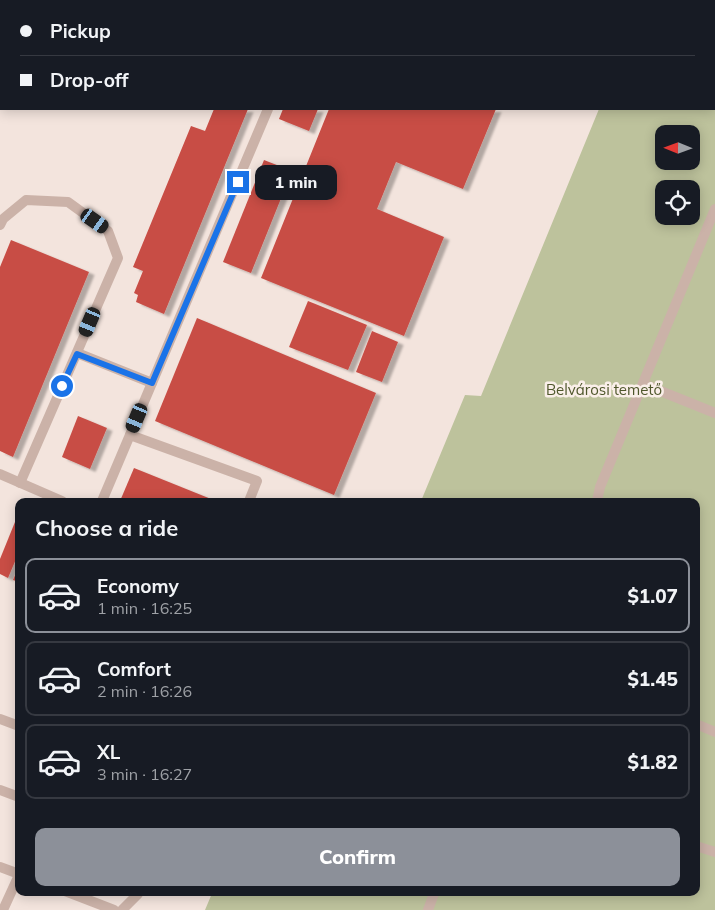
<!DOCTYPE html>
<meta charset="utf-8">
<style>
body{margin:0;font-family:Mulish,sans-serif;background:#242831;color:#f1f3f6;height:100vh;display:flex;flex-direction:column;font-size:19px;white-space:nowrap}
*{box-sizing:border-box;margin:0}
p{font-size:16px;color:#9ea1a6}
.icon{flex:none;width:28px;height:28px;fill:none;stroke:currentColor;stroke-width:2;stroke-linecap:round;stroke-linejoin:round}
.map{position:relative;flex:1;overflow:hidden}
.details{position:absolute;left:15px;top:498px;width:685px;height:398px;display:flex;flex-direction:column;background:#171b24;border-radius:10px;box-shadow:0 2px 12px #0003}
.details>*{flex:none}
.top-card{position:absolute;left:0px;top:0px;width:715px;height:110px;box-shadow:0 2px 12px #0003;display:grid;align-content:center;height:110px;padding:0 20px;background:#171b24}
.needle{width:32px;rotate:271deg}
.fabs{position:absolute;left:655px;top:125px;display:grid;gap:10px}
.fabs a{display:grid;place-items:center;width:45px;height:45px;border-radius:10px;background:#171b24;box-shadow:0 2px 12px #0003;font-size:25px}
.end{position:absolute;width:22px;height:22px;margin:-11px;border:6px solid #1a73e8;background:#fff;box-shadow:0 0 0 2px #fff}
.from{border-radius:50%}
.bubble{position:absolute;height:35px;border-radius:10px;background:#171b24;box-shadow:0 2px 12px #0003;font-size:16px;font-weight:800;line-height:35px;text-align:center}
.car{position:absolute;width:15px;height:30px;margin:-15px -8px;border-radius:6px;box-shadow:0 0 4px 1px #0007;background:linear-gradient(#222 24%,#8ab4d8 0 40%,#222 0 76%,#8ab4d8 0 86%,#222 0)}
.top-card b{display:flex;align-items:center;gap:18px;height:48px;font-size:19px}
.top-card b+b{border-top:1px solid #363941}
.top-card i{width:12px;height:12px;background:#f1f3f6}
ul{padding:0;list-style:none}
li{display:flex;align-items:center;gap:15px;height:75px;margin:0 10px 8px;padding:0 10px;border:2px solid #363941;border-radius:10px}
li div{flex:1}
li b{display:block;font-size:19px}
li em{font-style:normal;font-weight:800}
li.active{border-color:#8c9099}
li>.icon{width:45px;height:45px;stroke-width:1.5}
h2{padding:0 20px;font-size:22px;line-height:60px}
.button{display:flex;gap:10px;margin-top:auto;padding:10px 20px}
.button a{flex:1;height:58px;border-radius:10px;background:#8c9099;color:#fff;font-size:20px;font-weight:800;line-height:58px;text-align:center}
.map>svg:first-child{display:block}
.green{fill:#bdc29c;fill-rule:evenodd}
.building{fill:#c84d45;filter:url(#shadow)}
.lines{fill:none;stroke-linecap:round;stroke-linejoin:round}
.service{stroke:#cbb2a8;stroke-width:10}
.route{stroke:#1a73e8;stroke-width:6}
.labels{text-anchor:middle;stroke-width:5;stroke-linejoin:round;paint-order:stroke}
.park-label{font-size:15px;fill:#4f572c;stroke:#faefe9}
</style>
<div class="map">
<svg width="715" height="910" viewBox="0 0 715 910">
<defs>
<filter id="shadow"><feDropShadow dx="5.5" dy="3" stdDeviation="1" flood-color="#0004"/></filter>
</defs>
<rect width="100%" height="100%" fill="#f3e4dd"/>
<path class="green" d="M644,0h71v910h-510l8,-19h483v-390h-275l44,-106 16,1 118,-287h115v-108h-71zM664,134h27v27h-27zM664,189h27v27h-27z"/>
<g class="building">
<path d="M214,109h34l-84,205 -28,-12 2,-7 -4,-2 9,-22 -10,-4 58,-141 14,5z"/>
<path d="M283,109h35l-9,22 -30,-12z"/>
<path d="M329,109h167l-33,80 -67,-27 -19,47 67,28 -40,99 -143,-58z"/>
<path d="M264,160l28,11 -41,102 -28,-11z"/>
<path d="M11,240l78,32 -76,185 -13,-6v-184z"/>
<path d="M308,301l59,24 -19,45 -59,-23z"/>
<path d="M197,318l179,75 -42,102 -179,-74z"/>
<path d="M372,331l26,11 -16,40 -26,-10z"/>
<path d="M78,416l29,12 -17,41 -28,-12z"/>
<path d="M134,468l82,33h-96z"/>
<path d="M17,517l2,1v34l-11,26 -8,-4v-15z"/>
<path d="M19,566v16l-6,-2z"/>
</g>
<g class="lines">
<g class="service">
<path d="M314,1l1,-1"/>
<path d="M0,225l3,-6 23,-19 42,2 40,29 10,27 -98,225"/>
<path d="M77,353l75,30"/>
<path d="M643,384l72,29"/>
<path d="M130,435l127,46 -8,20"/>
<path d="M0,474l62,27"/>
<path d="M102,501l166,-392"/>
<path d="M597,501l3,-14 115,-278"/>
<path d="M0,719l19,7"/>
<path d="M696,724l19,8"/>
<path d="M0,790l19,7"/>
<path d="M696,846l19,6"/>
<path d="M0,867l19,7"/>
<path d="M65,891l49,19"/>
<path d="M3,910l16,-35"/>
<path d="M122,910l16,-16 1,-3"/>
<path d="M428,910l7,-19"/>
</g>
</g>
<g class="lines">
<path class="route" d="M62,386l15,-32 75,29 86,-201"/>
</g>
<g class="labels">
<g class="park-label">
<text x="604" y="395">Belvárosi temető</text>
</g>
</g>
</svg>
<div class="fabs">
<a><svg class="needle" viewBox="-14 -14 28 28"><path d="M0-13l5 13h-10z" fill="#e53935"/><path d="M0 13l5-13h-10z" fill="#9ea1a6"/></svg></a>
<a><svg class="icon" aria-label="locate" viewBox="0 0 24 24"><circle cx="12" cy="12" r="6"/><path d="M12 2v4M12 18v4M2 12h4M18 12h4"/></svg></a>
</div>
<i class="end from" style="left:62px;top:386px"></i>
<i class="end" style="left:238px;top:182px"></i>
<div class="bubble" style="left:255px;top:165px;width:82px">1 min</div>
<i class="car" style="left:95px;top:221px;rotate:125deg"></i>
<i class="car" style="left:90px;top:322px;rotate:203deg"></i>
<i class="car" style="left:137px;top:418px;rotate:203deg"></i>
<div class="top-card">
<b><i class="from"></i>Pickup</b>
<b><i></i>Drop-off</b>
</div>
<section class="details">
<h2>Choose a ride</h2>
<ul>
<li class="active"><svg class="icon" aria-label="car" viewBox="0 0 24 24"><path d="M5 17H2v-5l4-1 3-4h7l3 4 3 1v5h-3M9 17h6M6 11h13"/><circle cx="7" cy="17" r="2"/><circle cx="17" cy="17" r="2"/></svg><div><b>Economy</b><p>1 min · 16:25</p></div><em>$1.07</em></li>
<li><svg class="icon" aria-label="car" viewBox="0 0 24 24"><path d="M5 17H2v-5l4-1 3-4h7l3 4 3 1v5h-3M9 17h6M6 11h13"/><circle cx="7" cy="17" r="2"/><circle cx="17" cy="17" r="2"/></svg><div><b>Comfort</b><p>2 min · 16:26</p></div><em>$1.45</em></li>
<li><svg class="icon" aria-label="car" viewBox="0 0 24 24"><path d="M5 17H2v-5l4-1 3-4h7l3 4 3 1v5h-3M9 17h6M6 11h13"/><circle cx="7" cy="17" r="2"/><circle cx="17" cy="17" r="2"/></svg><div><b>XL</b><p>3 min · 16:27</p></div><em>$1.82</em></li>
</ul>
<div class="button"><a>Confirm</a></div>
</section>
</div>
